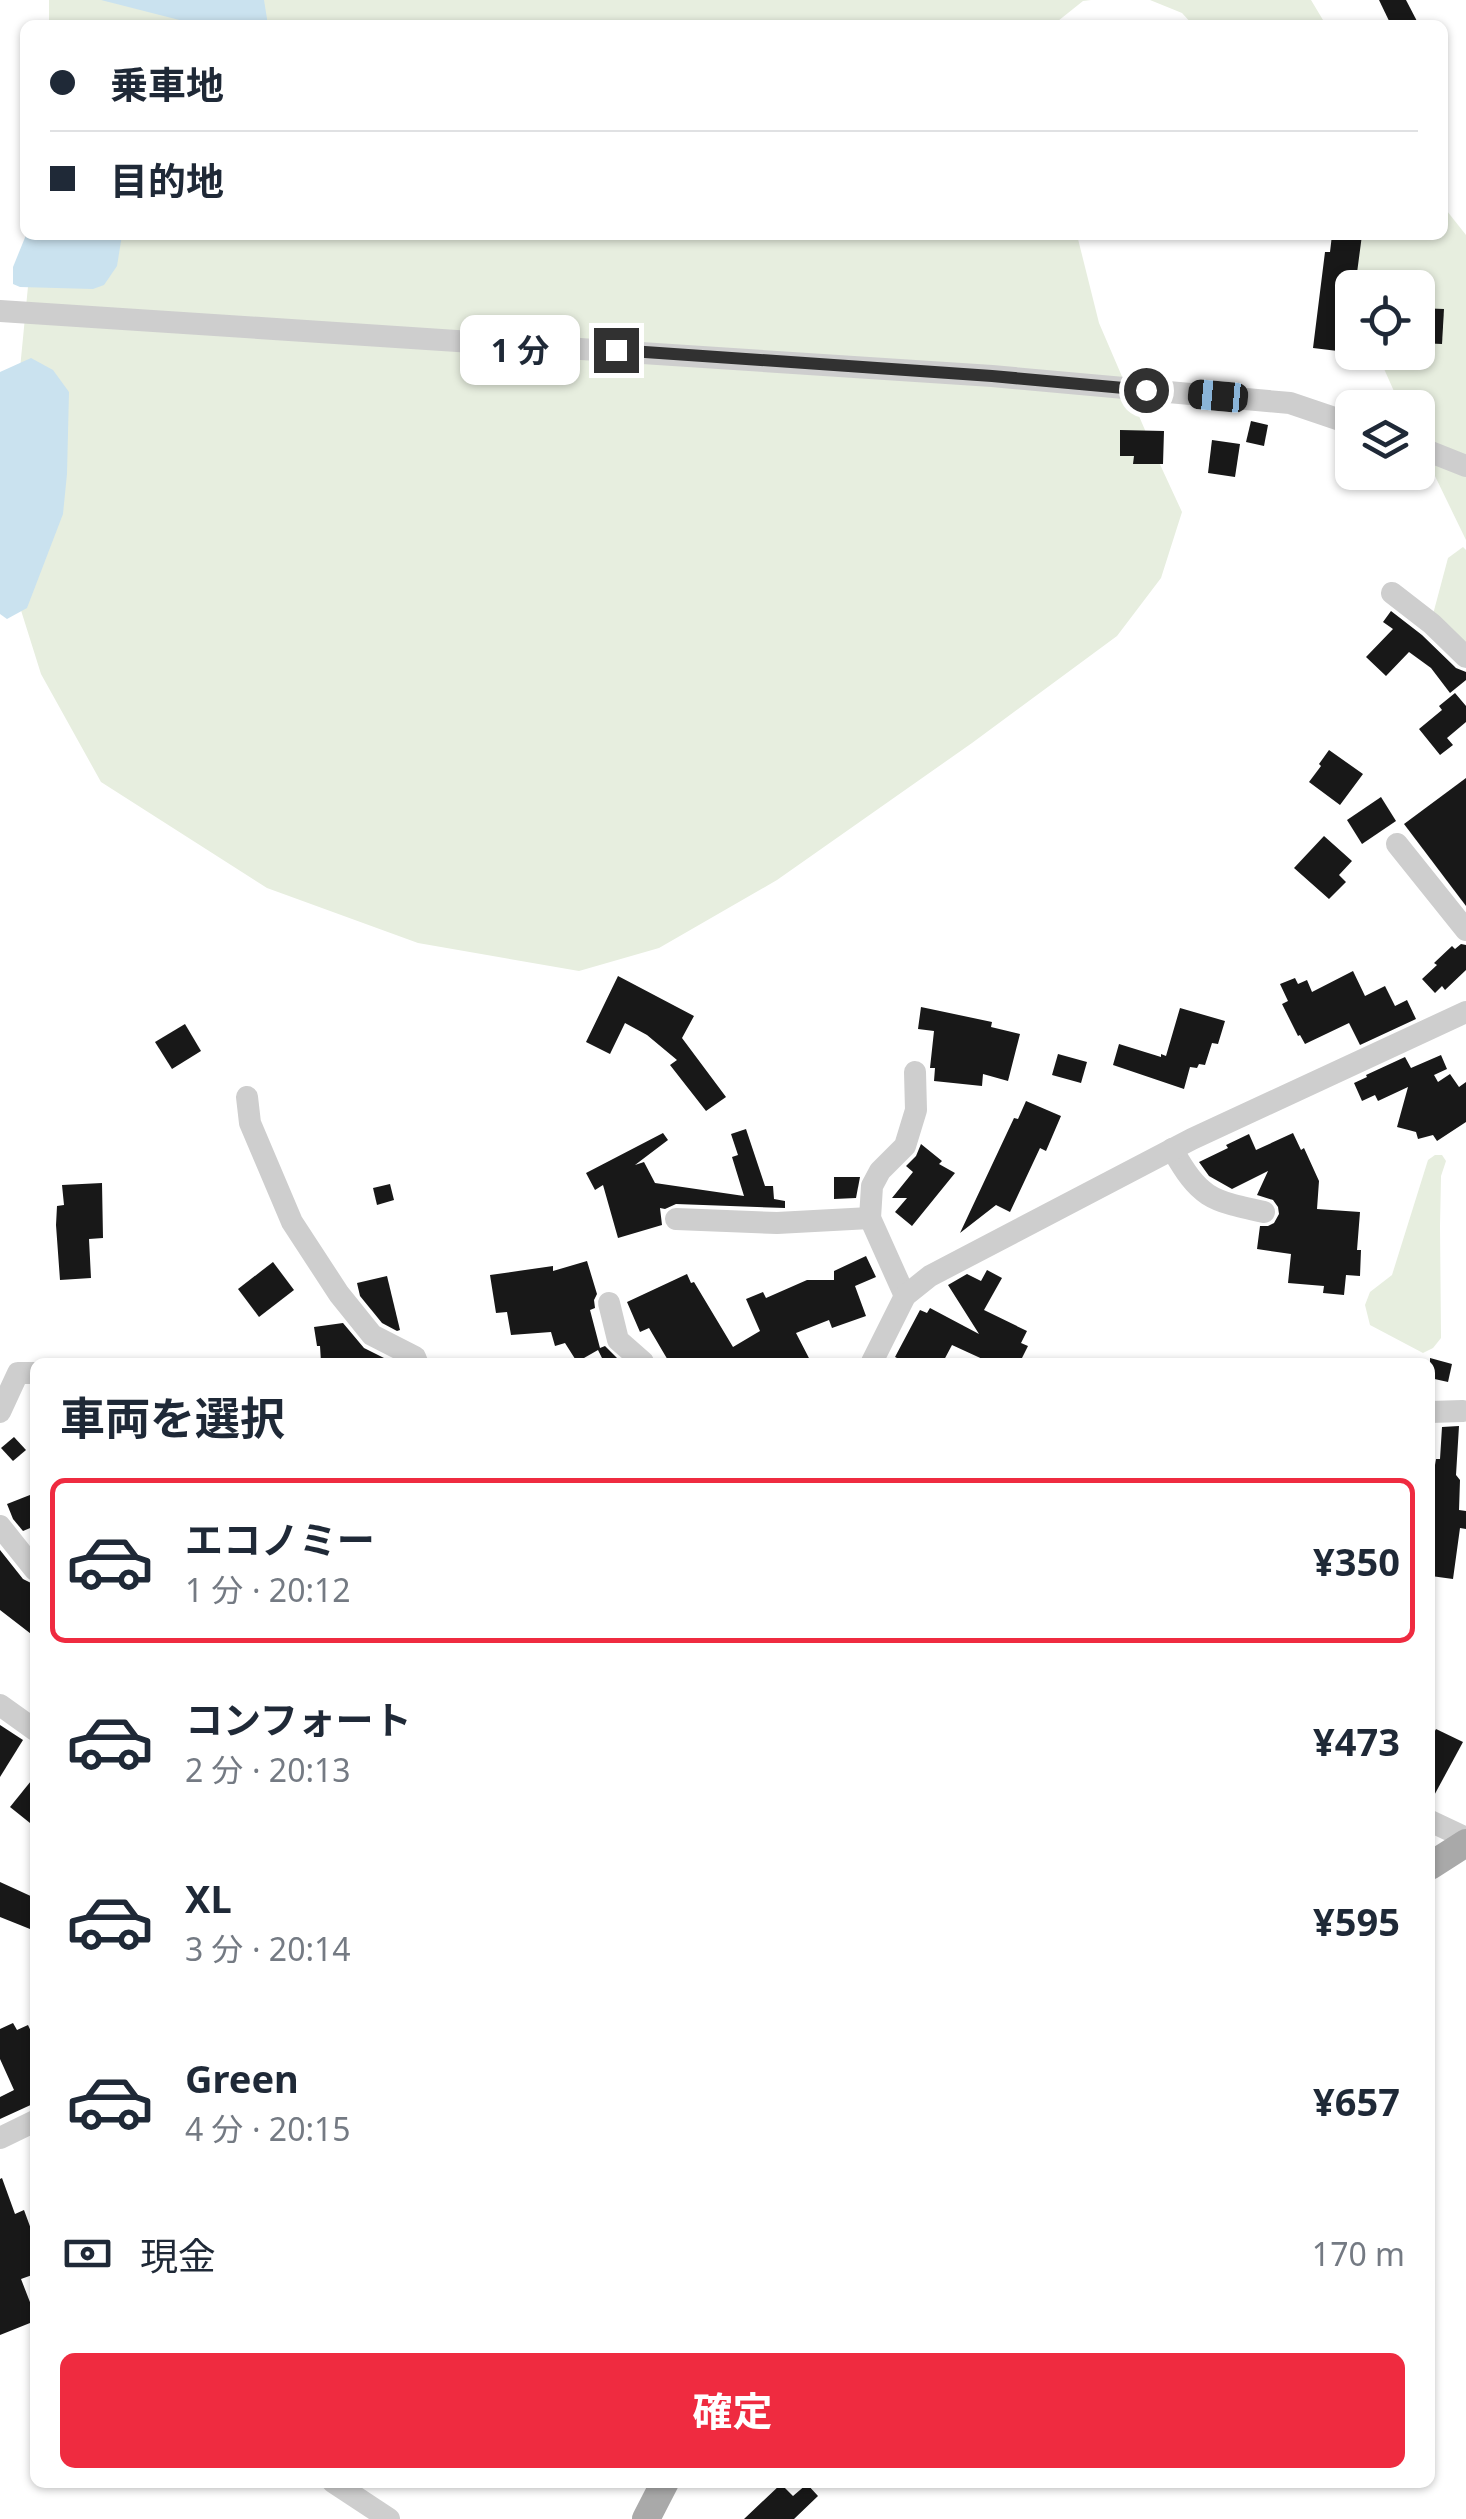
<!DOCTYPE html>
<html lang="ja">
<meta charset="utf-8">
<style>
body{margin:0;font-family:"Noto Sans","Noto Sans JP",sans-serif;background:#f6f6f7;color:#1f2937;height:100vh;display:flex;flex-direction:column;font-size:38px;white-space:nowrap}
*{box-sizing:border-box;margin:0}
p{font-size:32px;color:#747a83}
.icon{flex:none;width:55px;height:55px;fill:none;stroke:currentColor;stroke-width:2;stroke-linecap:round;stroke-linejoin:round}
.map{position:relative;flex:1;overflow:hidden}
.sheet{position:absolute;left:30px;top:1358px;width:1405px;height:1130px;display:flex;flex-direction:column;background:#fff;border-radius:15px;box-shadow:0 2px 8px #0004}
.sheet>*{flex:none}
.top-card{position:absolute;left:20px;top:20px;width:1428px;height:220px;border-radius:15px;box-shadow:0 2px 8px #0004;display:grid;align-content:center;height:220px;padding:0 30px;background:#fff}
.buttons{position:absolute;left:1335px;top:270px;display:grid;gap:20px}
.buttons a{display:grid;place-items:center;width:100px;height:100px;border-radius:15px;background:#fff;box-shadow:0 2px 8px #0004;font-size:50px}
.end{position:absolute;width:45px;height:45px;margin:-22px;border:12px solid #313131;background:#fff;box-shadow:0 0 0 5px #fff}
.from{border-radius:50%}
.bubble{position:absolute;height:70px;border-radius:15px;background:#fff;box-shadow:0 2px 8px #0004;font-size:32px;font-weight:700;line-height:70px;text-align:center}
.car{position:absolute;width:30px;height:60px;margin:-30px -15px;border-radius:12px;box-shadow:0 0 8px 2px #0007;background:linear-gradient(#222 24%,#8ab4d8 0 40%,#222 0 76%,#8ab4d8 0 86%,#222 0)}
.top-card b{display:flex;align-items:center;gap:35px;height:95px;font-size:38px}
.top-card b+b{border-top:2px solid #e0e1e3}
.top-card i{width:25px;height:25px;background:#1f2937}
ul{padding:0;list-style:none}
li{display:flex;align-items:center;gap:30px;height:165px;margin:0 20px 15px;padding:0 10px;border:5px solid transparent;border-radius:15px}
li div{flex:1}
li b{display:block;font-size:38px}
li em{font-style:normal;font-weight:700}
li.on{border-color:#ef2b40}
li>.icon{width:90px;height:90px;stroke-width:1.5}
h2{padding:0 30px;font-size:45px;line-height:120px}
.pay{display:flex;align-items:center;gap:25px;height:110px;padding:0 30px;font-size:38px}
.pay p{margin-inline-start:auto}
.action{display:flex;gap:20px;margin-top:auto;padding:20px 30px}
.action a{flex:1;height:115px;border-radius:15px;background:#ef2b40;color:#fff;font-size:40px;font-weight:700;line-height:115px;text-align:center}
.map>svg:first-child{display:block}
.green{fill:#e7eedf}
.water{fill:#cae2ef}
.building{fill:#181818}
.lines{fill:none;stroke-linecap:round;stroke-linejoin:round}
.minor{stroke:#cecece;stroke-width:22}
.major{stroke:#a9a9a9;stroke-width:28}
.route{stroke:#313131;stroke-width:12}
</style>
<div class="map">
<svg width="1466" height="2519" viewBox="0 0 1466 2519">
<rect width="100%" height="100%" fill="#fff"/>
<g class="green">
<path d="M49,0h1042l-8,1 -30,24h-1004z"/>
<path d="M1150,0h161l15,25h-133l-11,-12z"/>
<path d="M1443,206l23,29v305l-48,-99v-33l-17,-1 -24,-54 41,-1v-64h-66v4l-23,-57h113z"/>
<path d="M33,235h1044l22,88 58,135 25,54 -21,66 -44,58 -145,107 -195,137 -118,68 -80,23 -161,-28 -151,-55 -166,-106 -60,-108 -27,-86 -2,-137z"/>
<path d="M1463,547l3,3v103l-34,-35 16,-60z"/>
<path d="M1435,1155h7l4,6 -5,15 -1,50 1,112 -8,10 -10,5 -53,-28 -5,-20 5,-13 22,-17 36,-115z"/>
</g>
<g class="water">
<path d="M101,0h163l4,25h-69z"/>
<path d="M26,235h96l-5,31 -13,19 -11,4 -73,-2 -7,-3v-17z"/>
<path d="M31,358l22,12 16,22 -2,82 -4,40 -36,94 -20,11 -7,-5v-242z"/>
</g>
<g class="building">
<path d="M1379,0h27l13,25h-28z"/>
<path d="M1332,235h30l-7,53h-3v60h-6v4l-33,-4 12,-96h5z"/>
<path d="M1418,308l26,1 -2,35 -24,-1z"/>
<path d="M1251,421l17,4 -4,21 -18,-4z"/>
<path d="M1120,430l44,1 -1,33h-30l1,-8h-14z"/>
<path d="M1212,440l28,4 -5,33 -27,-4z"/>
<path d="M1391,611l31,24 34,33 10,4v8l-16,13 -19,-25 -22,-16 -23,24 -20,-19 27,-28 -10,-7z"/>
<path d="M1455,693l11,13v16l-19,16 6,7 -13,10 -21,-26 23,-19 -3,-4z"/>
<path d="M1329,750l34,24 -23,31 -31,-23 12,-16 -2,-2z"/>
<path d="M1466,778v128l-62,-82z"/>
<path d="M1381,797l15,24 -34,23 -15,-24z"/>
<path d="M1324,836l28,25 -13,14 7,7 -17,17 -35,-31z"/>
<path d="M1461,944l5,1v25l-21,20 -3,-4 -7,7 -13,-14 15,-14 -3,-2 18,-17 3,3z"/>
<path d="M1353,971l12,25 20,-10 10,20 12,-6 9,19 -56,26 -11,-22 -44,21 -5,-9 -2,1 -16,-32 6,-3 -8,-17 15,-6 3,6 9,-4 5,12z"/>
<path d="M618,976l76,40 -12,22 44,59 -20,14 -36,-46 7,-5 -30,-25 -22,-12 -15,31 -24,-12z"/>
<path d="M921,1007l71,15 -1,5 29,7 -12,47 -25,-7 -1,12 -48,-5 1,-13h-5l4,-37 -16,-2z"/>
<path d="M1180,1008l45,13 -7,23 -6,-1 -7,22 -6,-1 -2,4 -7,-1 -6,22 -71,-24 6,-21 42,13v-3l5,2z"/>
<path d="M185,1024l16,27 -29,18 -17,-27z"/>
<path d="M1058,1054l29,8 -6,21 -29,-8z"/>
<path d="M1441,1055l6,14 -13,6 4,7 12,-8 9,13 7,-5v40l-29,19 -4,-6 -15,4 -2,-7 -19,-5 11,-40 -30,14 -3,-6 -13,6 -8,-18 13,-6 -1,-2 39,-18 6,11z"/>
<path d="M1026,1101l35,15 -15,35 -6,-3 -30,64 -14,-7 -36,28 54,-115 4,1z"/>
<path d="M746,1129l19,57h8l1,13 11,2v7l-109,-4 -11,5 -5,-1 2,17 -44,13 -15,-53 -8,5 -9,-17 77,-40 5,7 -33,25 9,-3 11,21 89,13 -12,-39 6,-2 -7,-21z"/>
<path d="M1293,1133l8,17 3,-2 15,33 -2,28 43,3 -3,38h4l-1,26 -14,-1 -2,20 -21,-2 1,-7 -36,-3 3,-29 -34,-5 3,-23h8l6,-3 5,-9 -1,-7 -5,-7 -16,-5 11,-24 -36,18 -23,-13 -10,-14 29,-14 -2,-3 23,-11 7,16z"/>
<path d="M921,1144l21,17 -3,3 16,9 -43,53 -17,-14 12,-14h-15l21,-26 -7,-6 10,-10z"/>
<path d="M834,1177h26l-4,21 -22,1z"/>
<path d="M102,1183l1,55 -14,1 2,39 -31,2 -4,-55 1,-19 7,-1 -2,-20z"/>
<path d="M390,1184l4,16 -17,5 -4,-17z"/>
<path d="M866,1256l10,21 -21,9 11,30 -34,12 -3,-8 -33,13 15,29h-142l-20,-34 -9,4 -13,-30 60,-28 4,9 3,-1 39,65 27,-16 -14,-32 17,-7 3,6 41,-18h27v-9z"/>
<path d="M587,1261l10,33 -3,6 1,8 -5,2 10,38 5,-2 16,16h-17l-6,-12 -21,12 -12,-19 -10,3 -4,-14 -40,3 -4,-23 -11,1 -6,-38 63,-9v5z"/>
<path d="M273,1262l21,28 -35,27 -21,-28z"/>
<path d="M987,1270l15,8 -18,32 43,21 -6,12 7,3 -8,16h-31l-37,-17 -9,17h-38l-10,-5 25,-47 7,3 3,-5 49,26 -31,-49 19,-11 14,7z"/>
<path d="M387,1276l13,54 -3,1 -15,-8 -22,-27 -3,-13z"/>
<path d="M343,1323l21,25 28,14h-71l-1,-16h-3l-3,-19z"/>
<path d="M1430,1358l22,6 -4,18 -18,-4z"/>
<path d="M1459,1426l-3,49 4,5 -1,30 7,1v18l-6,-1 -7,51 -22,-3 -1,-112 5,1 1,-6h4l2,-32z"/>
<path d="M14,1437l12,13 -13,11 -12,-13z"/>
<path d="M35,1493v33l-12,5 -10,-12 -6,-15z"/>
<path d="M0,1550l23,29 12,6v52l-35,-27z"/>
<path d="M0,1725l23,15 -23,37z"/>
<path d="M1436,1729l27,13 -33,61v-63z"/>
<path d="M35,1776v51l-25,-20z"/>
<path d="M0,1882l35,16v33l-35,-14z"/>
<path d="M13,2023l4,7 11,-5 7,15v63l-35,16v-22l14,-7 -14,-31v-30z"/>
<path d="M2,2178l13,36 9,-4 11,30v34l-14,5 14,36v6l-35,14v-156z"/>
<path d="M781,2484l12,12 14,-12 11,12 -24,23h-50z"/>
</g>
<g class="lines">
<g class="minor">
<path d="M0,311l992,65 298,27 62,21"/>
<path d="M1418,447l48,19"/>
<path d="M1392,593l40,31 34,33"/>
<path d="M1397,844l69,86"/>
<path d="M247,1097l3,26 42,99 47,72 33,41 43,22 2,5"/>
<path d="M1172,1149c28,49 37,51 92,63"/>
<path d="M676,1219l101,4 93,-5"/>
<path d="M905,1296l-35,-78 2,-32 8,-15 25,-25 11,-36 -1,-38"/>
<path d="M609,1303l9,37 25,22"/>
<path d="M872,1362l33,-66 25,-20 262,-137 274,-127"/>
<path d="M0,1412l18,-39h17"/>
<path d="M1430,1412l33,-1"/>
<path d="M0,1526l35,44"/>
<path d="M0,1705l35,25"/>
<path d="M1430,1821l36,17"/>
<path d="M0,2138l35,-17"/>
<path d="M333,2482l56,37"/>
</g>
<g class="major">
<path d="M1430,1866l36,-23"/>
<path d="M646,2519l19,-37"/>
</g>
</g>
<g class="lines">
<path class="route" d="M616,350l376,26 154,14"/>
</g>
</svg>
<div class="buttons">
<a><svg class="icon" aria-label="locate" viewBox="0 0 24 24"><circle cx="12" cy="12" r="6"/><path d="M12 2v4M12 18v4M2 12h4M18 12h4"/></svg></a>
<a><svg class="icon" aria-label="layers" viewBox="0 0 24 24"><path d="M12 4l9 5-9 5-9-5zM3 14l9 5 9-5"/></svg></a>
</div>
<i class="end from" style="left:1146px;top:390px"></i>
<i class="end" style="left:616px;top:350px"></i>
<div class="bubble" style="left:460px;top:315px;width:120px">1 分</div>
<i class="car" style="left:1218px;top:396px;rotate:275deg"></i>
<div class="top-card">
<b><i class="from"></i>乗車地</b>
<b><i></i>目的地</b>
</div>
<section class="sheet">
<h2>車両を選択</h2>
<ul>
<li class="on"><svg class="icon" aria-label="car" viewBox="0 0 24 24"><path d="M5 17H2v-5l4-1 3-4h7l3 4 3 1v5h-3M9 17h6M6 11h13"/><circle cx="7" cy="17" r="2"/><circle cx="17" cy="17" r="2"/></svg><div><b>エコノミー</b><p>1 分 · 20:12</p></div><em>¥350</em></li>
<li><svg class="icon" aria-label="car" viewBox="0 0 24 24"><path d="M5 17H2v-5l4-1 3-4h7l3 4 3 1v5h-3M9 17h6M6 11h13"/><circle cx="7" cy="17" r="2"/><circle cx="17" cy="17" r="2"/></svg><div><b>コンフォート</b><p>2 分 · 20:13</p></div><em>¥473</em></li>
<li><svg class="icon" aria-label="car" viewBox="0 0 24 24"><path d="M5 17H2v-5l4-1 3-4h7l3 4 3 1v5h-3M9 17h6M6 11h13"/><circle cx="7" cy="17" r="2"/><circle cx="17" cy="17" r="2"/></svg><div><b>XL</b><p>3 分 · 20:14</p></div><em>¥595</em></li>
<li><svg class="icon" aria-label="car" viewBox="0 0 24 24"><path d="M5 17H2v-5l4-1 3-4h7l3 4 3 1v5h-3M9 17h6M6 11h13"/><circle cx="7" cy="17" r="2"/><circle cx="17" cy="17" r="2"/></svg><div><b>Green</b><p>4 分 · 20:15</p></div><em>¥657</em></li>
</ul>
<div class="pay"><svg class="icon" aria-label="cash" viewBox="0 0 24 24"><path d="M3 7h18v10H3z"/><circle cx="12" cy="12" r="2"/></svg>現金<p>170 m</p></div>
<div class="action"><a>確定</a></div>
</section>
</div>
